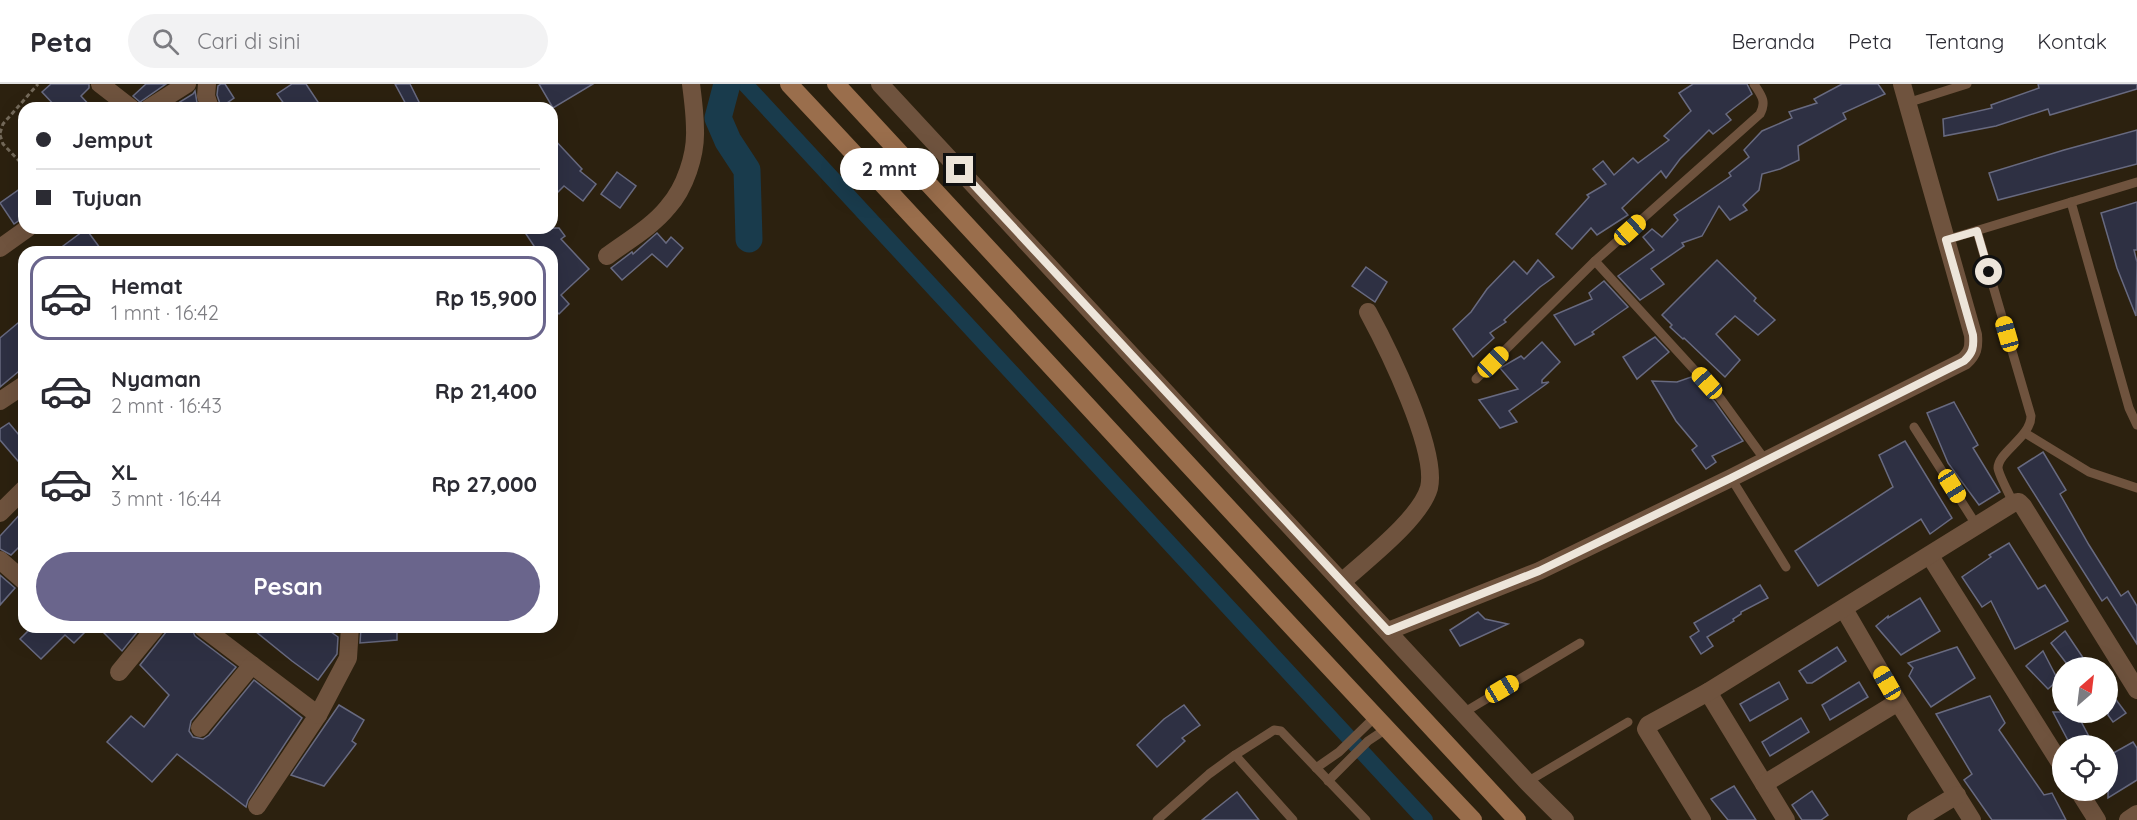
<!DOCTYPE html>
<html lang="id">
<meta charset="utf-8">
<style>
body{margin:0;font-family:Quicksand,sans-serif;background:#f2f2f3;color:#2b2b33;height:100vh;display:flex;flex-direction:column;font-size:22px;white-space:nowrap}
*{box-sizing:border-box;margin:0}
p{font-size:20px;color:#7c7c81}
.icon{flex:none;width:33px;height:33px;fill:none;stroke:currentColor;stroke-width:2;stroke-linecap:round;stroke-linejoin:round}
.map{position:relative;flex:1;overflow:hidden}
.side{position:absolute;left:18px;top:162px;width:540px;height:387px;display:flex;flex-direction:column;background:#fff;border-radius:18px;box-shadow:0 6px 24px #0002}
.side>*{flex:none}
.banner{position:absolute;left:18px;top:18px;width:540px;height:132px;border-radius:18px;box-shadow:0 6px 24px #0002;display:grid;align-content:center;height:132px;padding:0 18px;background:#fff}
.needle{width:39px;rotate:28deg}
.tools{position:absolute;left:2052px;top:573px;display:grid;gap:12px}
.tools a{display:grid;place-items:center;width:66px;height:66px;border-radius:50%;background:#fff;box-shadow:0 6px 24px #0002;font-size:30px}
.end{position:absolute;width:27px;height:27px;margin:-14px;border:8px solid #ede5da;background:#111;box-shadow:0 0 0 3px #111}
.from{border-radius:50%}
.bubble{position:absolute;height:42px;border-radius:21px;background:#fff;box-shadow:0 6px 24px #0002;font-size:20px;font-weight:700;line-height:42px;text-align:center}
.car{position:absolute;width:18px;height:36px;margin:-18px -9px;border-radius:8px;box-shadow:0 0 4px 2px #0007;background:linear-gradient(#f5c518 24%,#345 0 40%,#f5c518 0 76%,#345 0 86%,#f5c518 0)}
.banner b{display:flex;align-items:center;gap:21px;height:57px;font-size:22px}
.banner b+b{border-top:2px solid #e1e1e2}
.banner i{width:15px;height:15px;background:#2b2b33}
ul{padding:10px 0 0;list-style:none}
li{display:flex;align-items:center;gap:18px;height:84px;margin:0 12px 9px;padding:0 6px;border:3px solid transparent;border-radius:18px}
li div{flex:1}
li b{display:block;font-size:22px}
li em{font-style:normal;font-weight:700}
li.selected{border-color:#6a658c}
li>.icon{width:54px;height:54px;stroke-width:1.5}
.primary-button{display:flex;gap:12px;margin-top:auto;padding:12px 18px}
.primary-button a{flex:1;height:69px;border-radius:36px;background:#6a658c;color:#fff;font-size:24px;font-weight:700;line-height:69px;text-align:center}
header{display:flex;align-items:center;gap:36px;box-sizing:border-box;height:84px;padding:0 30px;background:#fff;border-bottom:2px solid #e1e1e2}
header strong{font-size:28px}
nav{display:flex;gap:33px;margin-inline-start:auto;font-size:21px}
.search{width:420px;height:54px;background:#f2f2f3;display:flex;align-items:center;gap:15px;box-sizing:border-box;padding:0 21px;border-radius:33px;color:#7c7c81;font-size:22px}
.map>svg:first-child{display:block}
.lines{fill:none;stroke-linecap:round;stroke-linejoin:round}
.canal{stroke:#193b4c;stroke-width:16}
.river{stroke:#193b4c;stroke-width:27}
.building{fill:#2e3043;stroke:#686a80;stroke-width:1.5}
.path{stroke:#746a5a;stroke-width:3;stroke-dasharray:4.5 3;stroke-linecap:butt}
.lane{stroke:#6f533e;stroke-width:9}
.street{stroke:#6f533e;stroke-width:18}
.secondary{stroke:#9a6e4c;stroke-width:18}
.route{stroke:#ede5da;stroke-width:8}
</style>
<header>
<strong>Peta</strong>
<div class="search"><svg class="icon" aria-label="search" viewBox="0 0 24 24"><circle cx="10" cy="10" r="6"/><path d="M15 15l6 6"/></svg>Cari di sini</div>
<nav><a>Beranda</a><a>Peta</a><a>Tentang</a><a>Kontak</a></nav>
</header>
<div class="map">
<svg width="2137" height="736" viewBox="0 0 2137 736">
<rect width="100%" height="100%" fill="#2c210f"/>
<g class="lines">
<path class="canal" d="M745,0l680,736"/>
<path class="river" d="M727,0l-9,34 10,23 19,29 2,69"/>
</g>
<g class="building">
<path d="M51,0h38v4l-8,8 11,12h-35l-15,-16z"/>
<path d="M146,0h20l-26,18 -7,-6z"/>
<path d="M221,0h4l9,14 -13,9 -4,-12 1,-9z"/>
<path d="M292,0h14l12,18 -9,6h-22l-10,-14z"/>
<path d="M395,0h15l12,24h-14z"/>
<path d="M539,0h54l-40,24z"/>
<path d="M1693,0h54l5,10 -26,20 5,6 -18,14 -4,-4 -29,29 -14,19 -5,-7 -39,37 6,7 -31,20 -6,-7 -19,21 -16,-15 33,-37 -2,-2 19,-11 -13,-15 10,-8 11,14 19,-17 5,5 31,-23 -5,-4 27,-25 -12,-18z"/>
<path d="M1842,0h36l7,10 -42,19 3,6 -48,27 1,14 -19,9 -18,5 -3,16 -16,15 4,5 -17,10 -11,-14 -17,30 -20,7 2,3 -33,23 13,15 -24,16 -22,-24 36,-26 -11,-13 9,-8 10,8 16,-17 -4,-5 57,-39 -2,-3 20,-16 -5,-7 18,-19 30,-13 -3,-6 28,-9 -3,-4z"/>
<path d="M2038,0h99v5l-87,26 -2,-6 -52,17 -52,10 -1,-17 49,-11 -1,-3 48,-17z"/>
<path d="M195,7l3,17h-28l23,-14z"/>
<path d="M2137,46v34l-139,36 -9,-27 75,-23z"/>
<path d="M552,53l30,32 -2,2 16,13 -13,17 -19,-15 -12,12z"/>
<path d="M617,88l19,14 -16,22 -19,-14z"/>
<path d="M24,102v31l-10,7 -14,-21z"/>
<path d="M2137,118v48h-3l3,12 -1,54 -19,-48 -16,-55z"/>
<path d="M522,144h37l6,8 -4,3 28,30 -28,26 8,9 -10,10 -7,-7v-55h-14z"/>
<path d="M86,145l17,23h-48z"/>
<path d="M657,149l9,10 5,-6 12,11 -16,19 -15,-13 -30,26 -11,-12 21,-16 1,2z"/>
<path d="M1538,176l16,17 -14,10 -36,33 2,2 -16,11 4,5 -21,19 -20,-28 18,-17 16,-23 27,-28 13,13z"/>
<path d="M1717,176l39,38 -2,3 21,19 -17,15 -23,-19 -19,18 24,26 -15,17 -41,-39 -1,1 -13,-12 2,-2 -10,-10z"/>
<path d="M1366,183l21,15 -12,20 -23,-16z"/>
<path d="M1604,197l24,26 -36,25 2,2 -19,11 -21,-30 38,-16 -3,-6z"/>
<path d="M24,234v49l-24,20v-49z"/>
<path d="M1655,253l14,15 -32,27 -14,-22z"/>
<path d="M1542,258l18,20 -18,18v3l7,-1 -40,29 8,11 -17,6 -21,-28 39,-11 -18,-21 21,-12 3,3z"/>
<path d="M1691,293l24,25 28,39 -31,15 4,6 -10,7 -14,-19 5,-4 -21,-25 -24,-40 25,1z"/>
<path d="M1954,318l24,43 -5,3 27,44 -21,13 -31,-42 -21,-50z"/>
<path d="M9,339l15,18v27l-24,-28v-11z"/>
<path d="M1905,357l47,77 -22,16 -9,-15 -103,67 -23,-35 98,-64 -14,-32z"/>
<path d="M2043,368l23,38 -6,4 29,51 32,51 7,-5 9,15v38l-30,-47 -5,4 -84,-133z"/>
<path d="M24,426v32l-13,13 -11,-6v-13z"/>
<path d="M2009,459l29,46 7,-4 23,36 -53,28 -24,-48 -9,6 -20,-30 29,-20 -2,-2z"/>
<path d="M0,491l15,13 -15,17z"/>
<path d="M1760,501l8,13 -27,14v2l-8,5 1,2 -27,16 6,9 -12,8 -11,-17 9,-6 -5,-8z"/>
<path d="M1920,514l20,33 -39,24 -25,-29 12,-10v2z"/>
<path d="M1478,528l7,7 23,5 -48,22 -10,-16z"/>
<path d="M32,543h58l-16,16 -9,-8 -24,24 -21,-20z"/>
<path d="M98,543h36l4,4 -16,20z"/>
<path d="M170,543h21l4,9 41,31 -45,54 -2,10 4,6 10,2 6,-4 45,-55 48,38 -54,82 -2,7 -69,-53 -25,28 -45,-40 24,-26 13,11 25,-32 -29,-30z"/>
<path d="M250,543h74l14,10 -1,17 -19,26 -26,-19z"/>
<path d="M361,543h36v13l-37,3z"/>
<path d="M2065,547l25,37h-20l-19,-25z"/>
<path d="M1837,563l9,14 -34,22h-5l-8,-12z"/>
<path d="M1957,563l18,31 -44,29 -22,-31 4,-8 -5,-5z"/>
<path d="M2043,567l15,29 -10,9 -22,-23z"/>
<path d="M1779,598l9,17 -38,22 -10,-17z"/>
<path d="M1859,598l9,15 -38,23 -8,-15z"/>
<path d="M2108,605l18,24 -13,9 -5,-7z"/>
<path d="M1990,612l15,27 -6,7 45,65 8,-2 14,27h-74l-28,-40 8,-6 -36,-60z"/>
<path d="M339,621l25,15 -12,21 4,3 -32,42 -33,-11z"/>
<path d="M1184,621l16,20 -18,13 3,3 -28,26 -20,-22 27,-26z"/>
<path d="M2053,628h23l18,34h-23z"/>
<path d="M1801,634l8,14 -39,24 -8,-14z"/>
<path d="M2133,658l4,6v32l-29,18v-42z"/>
<path d="M1734,702l22,34h-28l-17,-21z"/>
<path d="M1812,707l16,24 -7,5h-19l-10,-15z"/>
<path d="M1237,708l22,28h-57z"/>
</g>
<g class="lines">
<g class="path">
<path d="M0,49l3,-9 35,-40"/>
<path d="M0,51l3,9 21,22"/>
</g>
<g class="lane">
<path d="M1907,19l60,-19"/>
<path d="M2071,118l58,206 8,17"/>
<path d="M1977,147l54,185c0,21 -33,36 -33,52 1,8 12,27 15,35"/>
<path d="M1946,156l191,-58"/>
<path d="M1595,177l165,-147c7,-13 1,-19 -6,-30"/>
<path d="M1476,295l119,-118 125,137 45,62"/>
<path d="M1914,343l63,99"/>
<path d="M2025,349l64,39 48,16"/>
<path d="M1731,394l55,89"/>
<path d="M1463,629l117,-70"/>
<path d="M1316,684l23,-16 36,-35"/>
<path d="M1328,697l40,-40 18,-12"/>
<path d="M1527,698l101,-60"/>
<path d="M1157,736l52,-46 26,-19"/>
<path d="M1293,736l-58,-65 39,-25 7,1 85,89"/>
</g>
<g class="street">
<path d="M100,0l31,24"/>
<path d="M207,0l-1,12 4,12"/>
<path d="M880,0l647,698 38,38"/>
<path d="M149,24l38,-24"/>
<path d="M0,164l28,-20"/>
<path d="M607,172c20,-15 45,-29 61,-49 17,-19 28,-52 27,-77 0,-15 -2,-31 -4,-46"/>
<path d="M0,317l24,-16"/>
<path d="M0,429l24,-24"/>
<path d="M1930,472l132,210"/>
<path d="M0,476l24,21"/>
<path d="M1342,498c24,-22 78,-63 87,-94 9,-38 -42,-141 -61,-176"/>
<path d="M1844,525l54,93 74,118"/>
<path d="M202,543l116,88 -61,91"/>
<path d="M1388,547l151,-60 192,-93 233,-117c9,-8 10,-14 9,-26l-71,-251"/>
<path d="M119,588l37,-45"/>
<path d="M1708,608l78,128"/>
<path d="M318,631l30,-57 2,-31"/>
<path d="M200,644l52,-63"/>
<path d="M1764,700l134,-82"/>
<path d="M2078,706l19,30"/>
<path d="M1702,736l-56,-91 2,-4 60,-33 305,-189 6,-1 4,4 114,184"/>
<path d="M1916,736l41,-25"/>
<path d="M2128,736l9,-6"/>
</g>
<g class="secondary">
<path d="M789,0c229,244 453,493 684,736"/>
<path d="M836,0l681,736"/>
</g>
</g>
<g class="lines">
<path class="route" d="M960,86l428,461 151,-60 192,-93 233,-117c9,-8 10,-14 9,-26l-27,-95 31,-9 12,41"/>
</g>
</svg>
<div class="tools">
<a><svg class="needle" viewBox="-14 -14 28 28"><path d="M0-13l5 13h-10z" fill="#e53935"/><path d="M0 13l5-13h-10z" fill="#7c7c81"/></svg></a>
<a><svg class="icon" aria-label="locate" viewBox="0 0 24 24"><circle cx="12" cy="12" r="6"/><path d="M12 2v4M12 18v4M2 12h4M18 12h4"/></svg></a>
</div>
<i class="end from" style="left:1989px;top:188px"></i>
<i class="end" style="left:960px;top:86px"></i>
<div class="bubble" style="left:840px;top:64px;width:99px">2 mnt</div>
<i class="car" style="left:1630px;top:146px;rotate:48deg"></i>
<i class="car" style="left:2007px;top:250px;rotate:344deg"></i>
<i class="car" style="left:1493px;top:278px;rotate:45deg"></i>
<i class="car" style="left:1707px;top:299px;rotate:318deg"></i>
<i class="car" style="left:1952px;top:402px;rotate:148deg"></i>
<i class="car" style="left:1887px;top:599px;rotate:330deg"></i>
<i class="car" style="left:1502px;top:605px;rotate:59deg"></i>
<div class="banner">
<b><i class="from"></i>Jemput</b>
<b><i></i>Tujuan</b>
</div>
<section class="side">
<ul>
<li class="selected"><svg class="icon" aria-label="car" viewBox="0 0 24 24"><path d="M5 17H2v-5l4-1 3-4h7l3 4 3 1v5h-3M9 17h6M6 11h13"/><circle cx="7" cy="17" r="2"/><circle cx="17" cy="17" r="2"/></svg><div><b>Hemat</b><p>1 mnt · 16:42</p></div><em>Rp 15,900</em></li>
<li><svg class="icon" aria-label="car" viewBox="0 0 24 24"><path d="M5 17H2v-5l4-1 3-4h7l3 4 3 1v5h-3M9 17h6M6 11h13"/><circle cx="7" cy="17" r="2"/><circle cx="17" cy="17" r="2"/></svg><div><b>Nyaman</b><p>2 mnt · 16:43</p></div><em>Rp 21,400</em></li>
<li><svg class="icon" aria-label="car" viewBox="0 0 24 24"><path d="M5 17H2v-5l4-1 3-4h7l3 4 3 1v5h-3M9 17h6M6 11h13"/><circle cx="7" cy="17" r="2"/><circle cx="17" cy="17" r="2"/></svg><div><b>XL</b><p>3 mnt · 16:44</p></div><em>Rp 27,000</em></li>
</ul>
<div class="primary-button"><a>Pesan</a></div>
</section>
</div>
